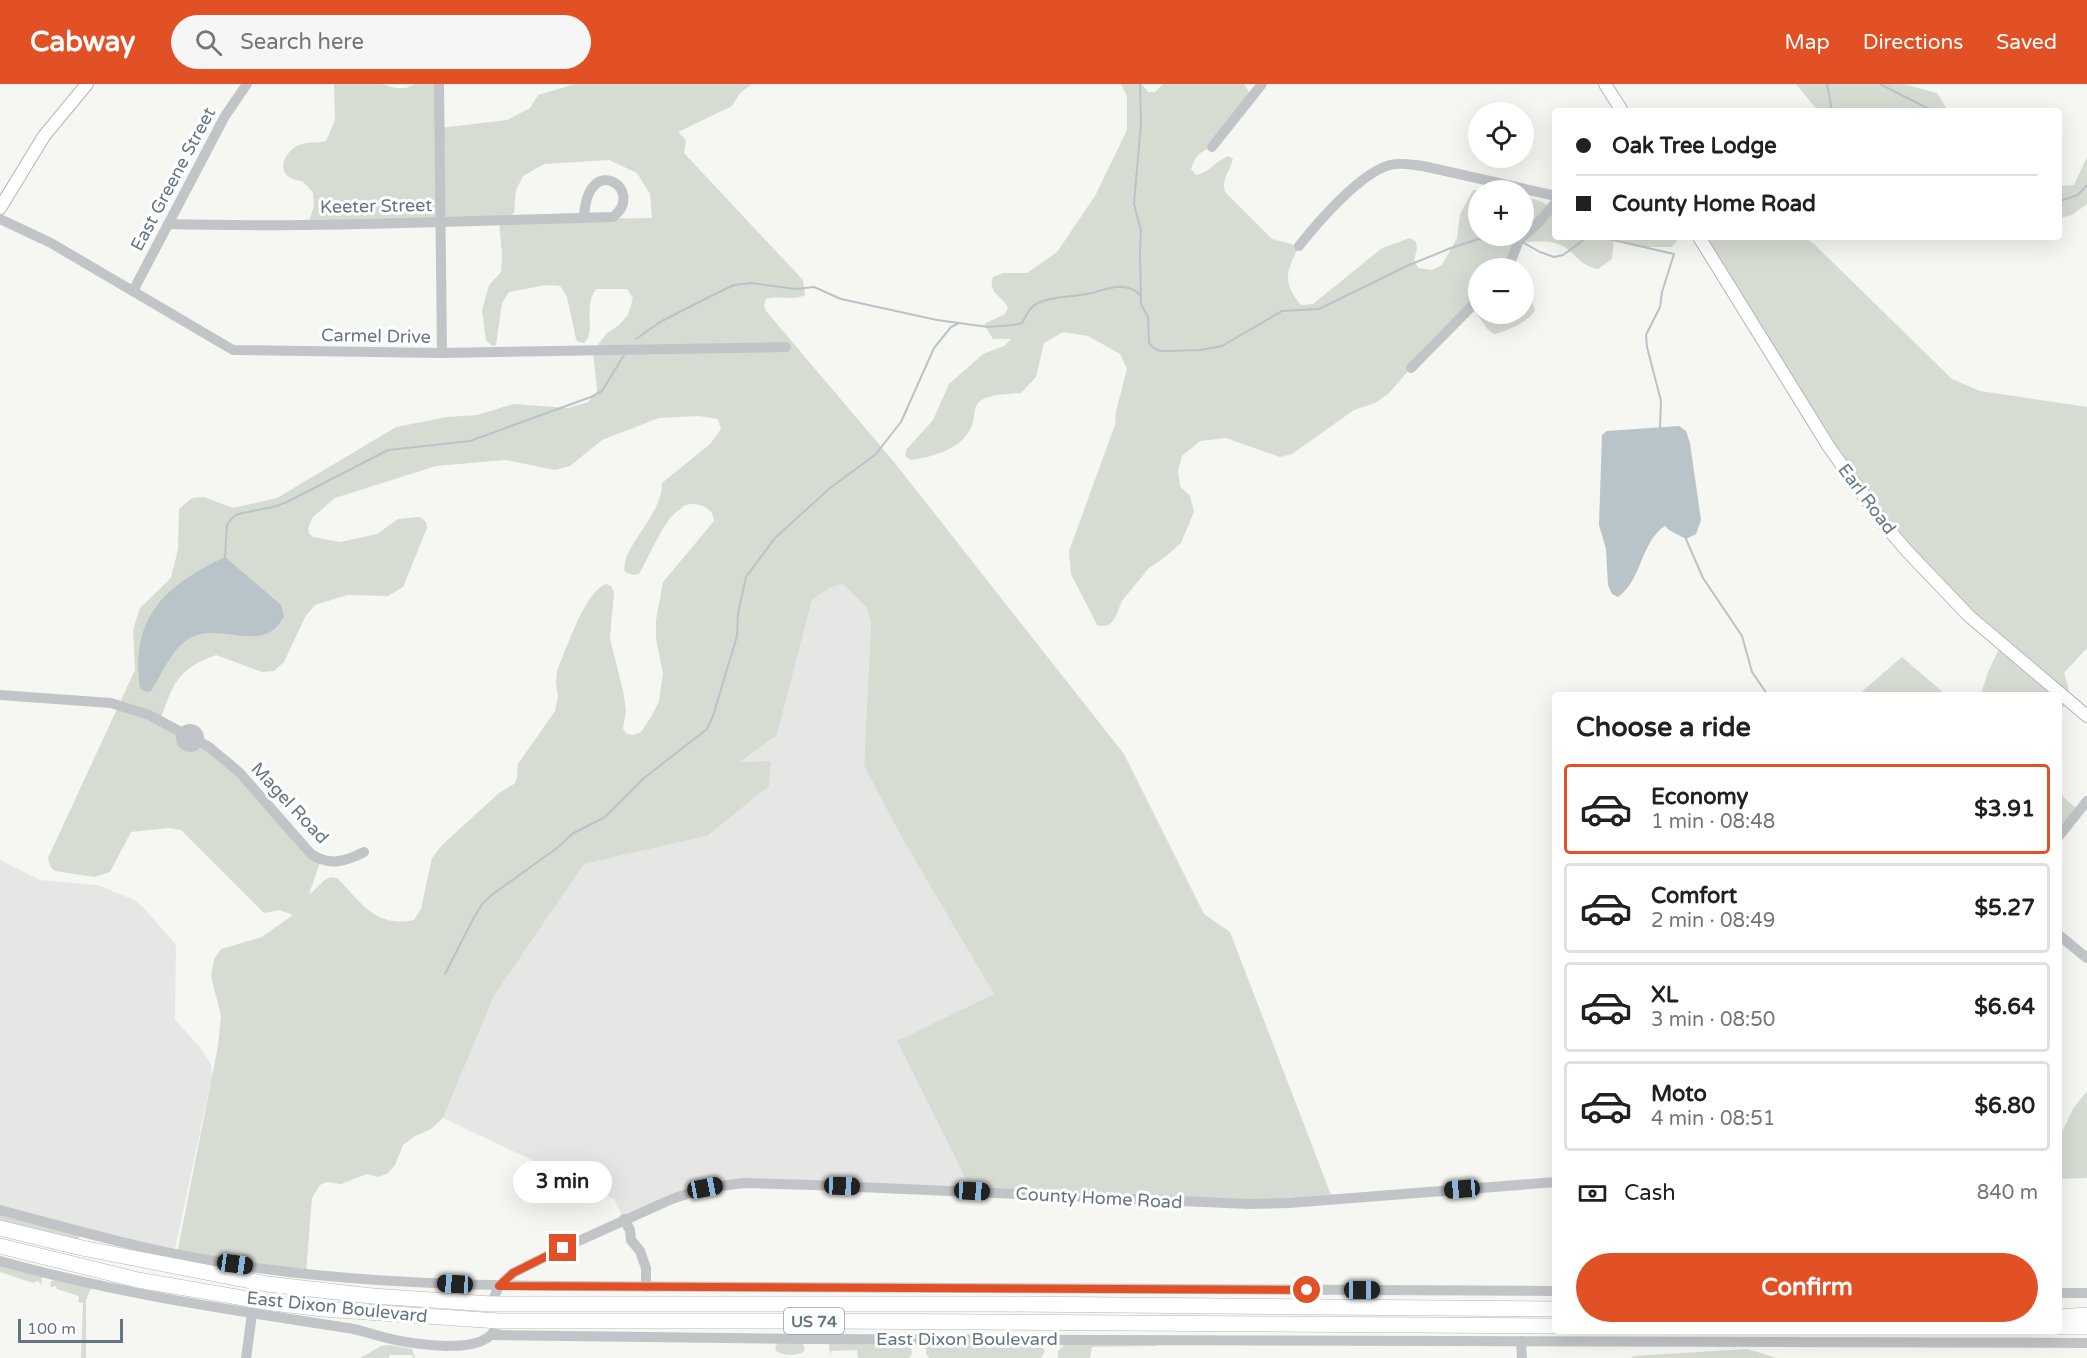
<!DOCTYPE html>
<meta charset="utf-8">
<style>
body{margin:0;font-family:"Varela Round",sans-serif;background:#f6f6f6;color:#202124;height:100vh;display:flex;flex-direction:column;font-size:22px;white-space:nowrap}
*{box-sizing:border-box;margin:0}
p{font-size:20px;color:#757577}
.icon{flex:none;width:33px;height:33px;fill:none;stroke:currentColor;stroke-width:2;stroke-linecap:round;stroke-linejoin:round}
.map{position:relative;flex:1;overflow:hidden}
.sheet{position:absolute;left:1552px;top:608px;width:510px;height:642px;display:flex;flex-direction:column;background:#fff;border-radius:6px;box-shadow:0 6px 24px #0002}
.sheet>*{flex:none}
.banner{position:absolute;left:1552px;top:24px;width:510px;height:132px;border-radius:6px;box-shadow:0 6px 24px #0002;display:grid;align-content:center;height:132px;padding:0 24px;background:#fff}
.buttons{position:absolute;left:1468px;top:18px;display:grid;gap:12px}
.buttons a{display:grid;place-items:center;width:66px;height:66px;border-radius:50%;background:#fff;box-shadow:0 6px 24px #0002;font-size:30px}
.scale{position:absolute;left:18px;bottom:15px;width:105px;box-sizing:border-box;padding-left:6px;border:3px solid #657683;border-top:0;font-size:16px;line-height:21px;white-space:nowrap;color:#657683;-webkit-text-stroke:4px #fff;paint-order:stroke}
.end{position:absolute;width:27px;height:27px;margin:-14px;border:8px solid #e25126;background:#fff;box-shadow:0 0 0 3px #fff}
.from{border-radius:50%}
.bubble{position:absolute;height:42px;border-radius:21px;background:#fff;box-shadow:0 6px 24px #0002;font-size:20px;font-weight:700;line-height:42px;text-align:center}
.car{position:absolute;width:18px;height:36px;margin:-18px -9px;border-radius:8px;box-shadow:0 0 4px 2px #0007;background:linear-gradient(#222 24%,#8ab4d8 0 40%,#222 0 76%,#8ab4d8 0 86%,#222 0)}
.banner b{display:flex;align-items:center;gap:21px;height:57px;font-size:22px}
.banner b+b{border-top:2px solid #e0e0e0}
.banner i{width:15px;height:15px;background:#202124}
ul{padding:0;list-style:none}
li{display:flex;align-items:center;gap:18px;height:90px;margin:0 12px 9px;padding:0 12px;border:3px solid #e0e0e0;border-radius:6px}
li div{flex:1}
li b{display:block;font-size:22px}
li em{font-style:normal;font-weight:700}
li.selected{border-color:#e25126}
li>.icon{width:54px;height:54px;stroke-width:1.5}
h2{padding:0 24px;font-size:27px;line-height:72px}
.pay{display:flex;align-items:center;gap:15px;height:66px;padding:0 24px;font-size:22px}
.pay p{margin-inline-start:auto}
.action{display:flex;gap:12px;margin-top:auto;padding:12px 24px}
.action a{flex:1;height:69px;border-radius:36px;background:#e25126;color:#fff;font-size:24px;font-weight:700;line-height:69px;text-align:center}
header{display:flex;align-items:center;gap:36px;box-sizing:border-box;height:84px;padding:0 30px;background:#e25126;color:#fff}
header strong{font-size:28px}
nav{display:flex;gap:33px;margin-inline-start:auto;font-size:21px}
.search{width:420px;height:54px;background:#f6f6f6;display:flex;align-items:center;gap:15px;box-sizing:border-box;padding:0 21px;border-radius:33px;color:#757577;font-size:22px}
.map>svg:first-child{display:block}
.built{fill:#e6e7e5}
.green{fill:#d7dcd3;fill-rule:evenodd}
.water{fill:#b8c4c8}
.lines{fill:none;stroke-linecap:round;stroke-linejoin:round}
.stream{stroke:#b8c4c8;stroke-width:2}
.major-casing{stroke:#b2b7ba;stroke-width:14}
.highway-casing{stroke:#b2b6b9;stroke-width:16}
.minor{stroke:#c1c5c8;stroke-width:10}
.major{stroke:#fff;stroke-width:12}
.highway{stroke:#fff;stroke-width:15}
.route{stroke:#e25126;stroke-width:8}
.labels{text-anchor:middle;stroke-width:6;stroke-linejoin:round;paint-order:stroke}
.shield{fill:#fff;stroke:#939fa8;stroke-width:1.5}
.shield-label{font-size:16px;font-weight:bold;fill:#657683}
.street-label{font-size:18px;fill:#657683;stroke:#fff}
</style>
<header>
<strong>Cabway</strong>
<div class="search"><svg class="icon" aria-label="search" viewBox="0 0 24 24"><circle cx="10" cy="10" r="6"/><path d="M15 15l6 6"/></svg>Search here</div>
<nav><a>Map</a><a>Directions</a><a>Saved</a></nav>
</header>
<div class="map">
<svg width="2087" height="1274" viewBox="0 0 2087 1274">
<rect width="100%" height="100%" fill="#f6f6f2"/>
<g class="built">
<path d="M843,500l24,24 4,16 -7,142 38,72 93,156 -23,197 -253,-6 -95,34 -10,-20 -171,-81 51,-122 90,-132 123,-28 32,-73 38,-28 35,-135 17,-12z"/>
<path d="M0,776l40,20 58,5 36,15 9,7 33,38 -1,75 25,27 11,17 1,12 -37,173 -4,1 -171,-44z"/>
</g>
<g class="green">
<path d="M334,0h48l13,4h11l9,-4h24l1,44 67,-8 23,-12 8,-13 37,-11h177l-12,9 -8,13 -54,26 8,8 -2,13 119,127 2,15c-12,6 -26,0 -39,4l-2,6 2,6 128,151 230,292 80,160 26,18 103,268 -44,3 -317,-12 -75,-150 97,-47 -92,-156 -38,-72 7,-142 -4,-16 -24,-24 -14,4 -17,12 -35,135 -37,27 31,-1 -2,25 -62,50 -123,28 -90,132 -51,122 -12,11 -16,7 -12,9 -8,20 -8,9 -9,3 -11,-3 -26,10 -14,-2 -7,3 -8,13 -6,75 -129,-19 41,-208 3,-30 -10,-40 3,-17 7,-10 41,-12 31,-22 -14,-5 -15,3 -83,-83 -12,-2 -38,4 -21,40 -16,5 -39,-6 -5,-5 -2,-8 87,-188 -2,-40 7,-22 31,-30 7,-29 1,-40 13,-11 12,-1 29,11 44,-10 119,-71 51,-10 30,-2 36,-11 55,4 20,-6 9,-11 -4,-40 14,-18 12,-8 9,-10 5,-17 -6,-9h-31c-14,20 1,43 -12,54l-6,-1 -2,-3 -9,-42 -7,-11 -14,-1 -37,7 -7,11 -6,42 -4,1 -6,-6 -4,-30 7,-25 12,-13 1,-16 -3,-36 153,-2 -2,-24 -13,-21 -28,-13 -65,4 -21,12 -7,14 -2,23 -7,4 -199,7 6,-18 -1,-13c-3,-4 -6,-8 -10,-11 -4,-2 -10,-2 -14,-5 -14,-10 0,-30 13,-33 8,-3 15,0 24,-3l9,-21zM699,332l19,3 3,10 -11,15 -48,39c1,32 -43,66 -37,89l8,3 6,-1c10,-17 20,-42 32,-57 3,-3 11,-10 15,-12 12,-4 28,3 28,16l-51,61 -7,38v19l7,34 -4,28 -8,16 -10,15 -8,3 -6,-1 -4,-5 3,-19 -3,-20 -13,-51 4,-47 -3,-6 -5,-2c-21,7 -40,66 -49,87l-1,12 2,14 -3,14 -37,53 -1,14 -3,6 -15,9 -57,52 -10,13 -11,51 -7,11c-39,8 -52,-17 -77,-42 -13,-4 -18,11 -28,16l12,-34 -112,-113 -49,-26c13,-37 17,-52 56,-66l46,17 12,-1 10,-9 21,-45 10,-12 32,-10 41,1 15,-9 24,-59 -1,-6 -6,-5 -22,2 -21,15 -37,8 -27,-5 -4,-4 -1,-5 5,-11 22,-19 101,-32 69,-6 50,10 15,-4 32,-26 57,-22z"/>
<path d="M1121,0h21l6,8h7l8,-8h81l8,13 -40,50c-12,4 -17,10 -21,22l5,6c13,-2 20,-15 33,-19l4,3c-3,13 -12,19 -8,33l47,47 27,7c-12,25 -18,36 2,59l12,-1 69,-56 28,-10 6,4 1,7 -3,11 4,8 14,2 10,-5 15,-27 3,-24 13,-24h21h-15v46h45v-39c30,6 31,12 32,40h123l-1,2 -6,8h-29l-29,-8 -2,20 -14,10c-20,-3 -24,-20 -40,-25 -12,-4 -28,-2 -40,-1l-7,18v7h-32v46h45v-31l7,4 -1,10 5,13c-5,11 -29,22 -41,24l-6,-4 -16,-23 -61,61 -23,26 -13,9 -21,7 -62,44 -12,3 -54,-19 -26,3 -18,15 -4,15 2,15 10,10 4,16 -13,31 -16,14 -16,11 -27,33 -7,17 -6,7 -7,1 -5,-1 -26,-51 -2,-23 46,-126 1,-14 11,-42 -7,-15 -32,-18 -25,-4 -19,11 -8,34 -15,16c-12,1 -32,1 -41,8 -7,6 -5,15 -7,22 -8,25 -39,34 -62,37l-6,-4 1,-6 27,-30 16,-36 34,-30 21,-8 7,-7h-18l-9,-15 21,-10 3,-6c-6,-13 -21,-15 -15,-31l10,-4h24l30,-21 38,-56 32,-66v-34z"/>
<path d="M1796,0h107l34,9 11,18h-130z"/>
<path d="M2087,73v47l-15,11 -12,3v-32l14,-1z"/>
<path d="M1699,153h105l10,7 138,135 28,12 107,16v241l-23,25c6,19 8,21 -4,39v-18h-79l7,-22 13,-27 -117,-121z"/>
<path d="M1902,573l43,37h-86z"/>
<path d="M2060,710l19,17 -19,24z"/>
<path d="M2087,1007v87l-27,1v-43l13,-27z"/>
<path d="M0,1129l79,23v2l-4,3 -75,-18z"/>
<path d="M0,1181l42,12 -1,8 -3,-4 -5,2 -33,-11z"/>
<path d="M55,1196l36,8 -5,12v58h-5l2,-55 -5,-1 1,-6 -22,-7 -1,-3 -6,1 1,-6z"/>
<path d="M777,1259h26l2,7c-6,7 -24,6 -30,0z"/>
<path d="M934,1259l105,1 6,7 -4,7h-112l-3,-4v-6z"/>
<path d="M1066,1259l90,1 1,2 -65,1 -2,11h-32v-7z"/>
<path d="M830,1260h76l5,3 1,7 -3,4h-51l-1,-8 -26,1 -1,5 -1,-10z"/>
<path d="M390,1261l22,4 3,9h-2l-1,-3h-22l-1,3h-29l21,-12z"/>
<path d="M1747,1265l30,9h-146l2,-2z"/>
</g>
<g class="water">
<path d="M1679,342l7,5 4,12 11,77 -5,14 -10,5 -17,-9 -4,-4c-24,15 -23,54 -47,71l-6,-3 -4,-9 -2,-36 -7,-24 3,-90 5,-4z"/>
<path d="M225,473l56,48 3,11c-19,40 -63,5 -94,22 -18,10 -28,36 -39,53l-4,1 -7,-3c-10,-72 24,-103 85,-132z"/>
</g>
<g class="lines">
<g class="stream">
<path d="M1140,0l1,39 -7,81 7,27 -1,21 1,52 7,13 1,26 5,5 6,3h10l30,-1 22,-4 60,-35 37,-2 90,-44 42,-17 37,-12"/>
<path d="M1827,0l5,27"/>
<path d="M1880,0l53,27"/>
<path d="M2060,117l18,-6 9,-10"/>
<path d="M1505,152l12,4"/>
<path d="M1600,153l74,17 -12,38 -2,15 -14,28 1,12 14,54 -1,26"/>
<path d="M1522,158l18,10 14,5 9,-2 22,-16 12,-2"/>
<path d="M636,255l24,-17 51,-26 23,-11 17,-2 44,6 19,-2 27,12 96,21 51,7 26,-2 8,-2c4,-8 9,-18 18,-21 15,-6 32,-5 47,-8 12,-2 25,-9 37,-7 7,1 13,4 17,9"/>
<path d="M1686,455l17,39 39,58 10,36 15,22"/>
<path d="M225,473l2,-32 5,-7 6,-4 35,-7 14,-5 101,-52 82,-9 121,-44 11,-6 22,-36"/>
<path d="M445,890l28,-55 10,-16 10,-9 64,-46 15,-14 33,-17 39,-39 63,-49 6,-13 24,-80 1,-23 8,-36 29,-39 55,-50 45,-33 26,-33 33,-74 17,-21 8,-4"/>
</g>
<defs>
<g id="major">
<path d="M1605,0l17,27"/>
<path d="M0,124l44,-72 43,-52"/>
<path d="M1699,153l130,210 55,77 23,27 62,65 118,100"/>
</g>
<g id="highway">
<path d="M0,1144l82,20 185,36 105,12 119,8h513l552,5"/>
<path d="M0,1162l138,34 134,23 51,6 176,12h333l724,5"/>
<path d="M2060,1233l27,-2"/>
<path d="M2062,1243h25"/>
</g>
</defs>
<use href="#major" class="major-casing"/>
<use href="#highway" class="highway-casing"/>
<g class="minor">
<path d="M439,0l3,269"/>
<path d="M1212,63l50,-63"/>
<path d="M0,135l51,24 182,107 209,3 344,-6"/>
<path d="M168,140c148,4 297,-3 445,-7 34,-26 -25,-68 -29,0"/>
<path d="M1299,162c19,-24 61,-73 91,-81 11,-3 22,0 33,1l133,30"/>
<path d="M1504,184l7,-7 8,-21 19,-17 18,-21"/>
<path d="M133,207l92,-175 22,-32"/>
<path d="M1411,284l60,-61 8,-11"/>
<path d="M0,611l111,8 38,12 60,32 30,25 72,82c18,12 34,8 53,-2"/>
<circle cx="190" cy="654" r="9"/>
<path d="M2060,751l27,-34"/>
<path d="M2060,852l27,22"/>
<path d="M0,1126c71,19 141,39 213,51 114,20 231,24 346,25l997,5"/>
<path d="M624,1135l6,11 1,10 9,11 6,17v19"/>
<path d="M0,1177c114,32 231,49 348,67 13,2 26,7 39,10 19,5 39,7 59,8 17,0 40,-1 49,-16"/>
<path d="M2060,1209h27"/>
<path d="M491,1220l8,-18 14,-13 50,-25 109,-49 33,-11 39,-5 69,2 436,19 40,-1 267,-21"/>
<path d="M492,1251l316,4 1279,4"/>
<path d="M1521,1257l1,17"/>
<path d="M246,1274l6,-44"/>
</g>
<use href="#major" class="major"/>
<use href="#highway" class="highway"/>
</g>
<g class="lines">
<path class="route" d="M563,1164l-50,25 -14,13 808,4"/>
</g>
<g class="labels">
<rect class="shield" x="784" y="1224" width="60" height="26" rx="4.5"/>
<g class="shield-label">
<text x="814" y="1243">US 74</text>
</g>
<g class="street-label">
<text transform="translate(173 95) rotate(-62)" y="6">East Greene Street</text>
<text transform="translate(376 122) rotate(-1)" y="6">Keeter Street</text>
<text transform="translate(376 252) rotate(1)" y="6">Carmel Drive</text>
<text transform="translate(1867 415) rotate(53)" y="6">Earl Road</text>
<text transform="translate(290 719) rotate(47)" y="6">Magel Road</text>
<text transform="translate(1099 1114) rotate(3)" y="6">County Home Road</text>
<text transform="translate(337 1223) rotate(6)" y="6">East Dixon Boulevard</text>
<text x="967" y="1261">East Dixon Boulevard</text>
</g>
</g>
</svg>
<div class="buttons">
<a><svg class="icon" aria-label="locate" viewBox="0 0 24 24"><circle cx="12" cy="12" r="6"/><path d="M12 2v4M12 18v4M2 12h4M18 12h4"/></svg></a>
<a>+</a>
<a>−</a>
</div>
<div class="scale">100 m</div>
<i class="end from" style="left:1307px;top:1206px"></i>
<i class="end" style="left:563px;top:1164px"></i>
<div class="bubble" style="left:513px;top:1077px;width:99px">3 min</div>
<i class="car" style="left:842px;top:1102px;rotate:92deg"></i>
<i class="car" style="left:705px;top:1104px;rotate:79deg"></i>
<i class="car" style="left:1462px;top:1105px;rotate:265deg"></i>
<i class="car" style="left:972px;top:1107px;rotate:93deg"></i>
<i class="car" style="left:235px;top:1180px;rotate:98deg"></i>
<i class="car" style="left:455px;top:1200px;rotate:273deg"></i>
<i class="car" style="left:1362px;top:1206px;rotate:90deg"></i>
<div class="banner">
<b><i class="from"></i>Oak Tree Lodge</b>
<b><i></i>County Home Road</b>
</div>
<section class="sheet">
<h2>Choose a ride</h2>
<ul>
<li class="selected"><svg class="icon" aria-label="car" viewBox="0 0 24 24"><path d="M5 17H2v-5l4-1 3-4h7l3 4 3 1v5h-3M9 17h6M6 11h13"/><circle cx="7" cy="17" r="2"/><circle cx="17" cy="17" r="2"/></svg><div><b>Economy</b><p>1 min · 08:48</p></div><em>$3.91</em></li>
<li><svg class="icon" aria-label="car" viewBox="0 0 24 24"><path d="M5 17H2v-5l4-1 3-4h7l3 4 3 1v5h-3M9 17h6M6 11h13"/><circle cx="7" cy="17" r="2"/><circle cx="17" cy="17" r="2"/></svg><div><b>Comfort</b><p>2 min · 08:49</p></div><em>$5.27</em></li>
<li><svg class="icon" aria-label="car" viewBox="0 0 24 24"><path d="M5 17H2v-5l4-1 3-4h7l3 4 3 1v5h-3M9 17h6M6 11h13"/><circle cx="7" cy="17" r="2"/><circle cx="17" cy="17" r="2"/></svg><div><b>XL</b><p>3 min · 08:50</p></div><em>$6.64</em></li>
<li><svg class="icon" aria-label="car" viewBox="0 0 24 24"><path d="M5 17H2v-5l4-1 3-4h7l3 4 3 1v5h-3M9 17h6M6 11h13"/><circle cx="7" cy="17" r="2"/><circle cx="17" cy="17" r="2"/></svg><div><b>Moto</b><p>4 min · 08:51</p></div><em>$6.80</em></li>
</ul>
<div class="pay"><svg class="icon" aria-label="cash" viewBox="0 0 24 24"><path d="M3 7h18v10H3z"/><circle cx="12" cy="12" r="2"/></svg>Cash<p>840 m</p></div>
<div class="action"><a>Confirm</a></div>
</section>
</div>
